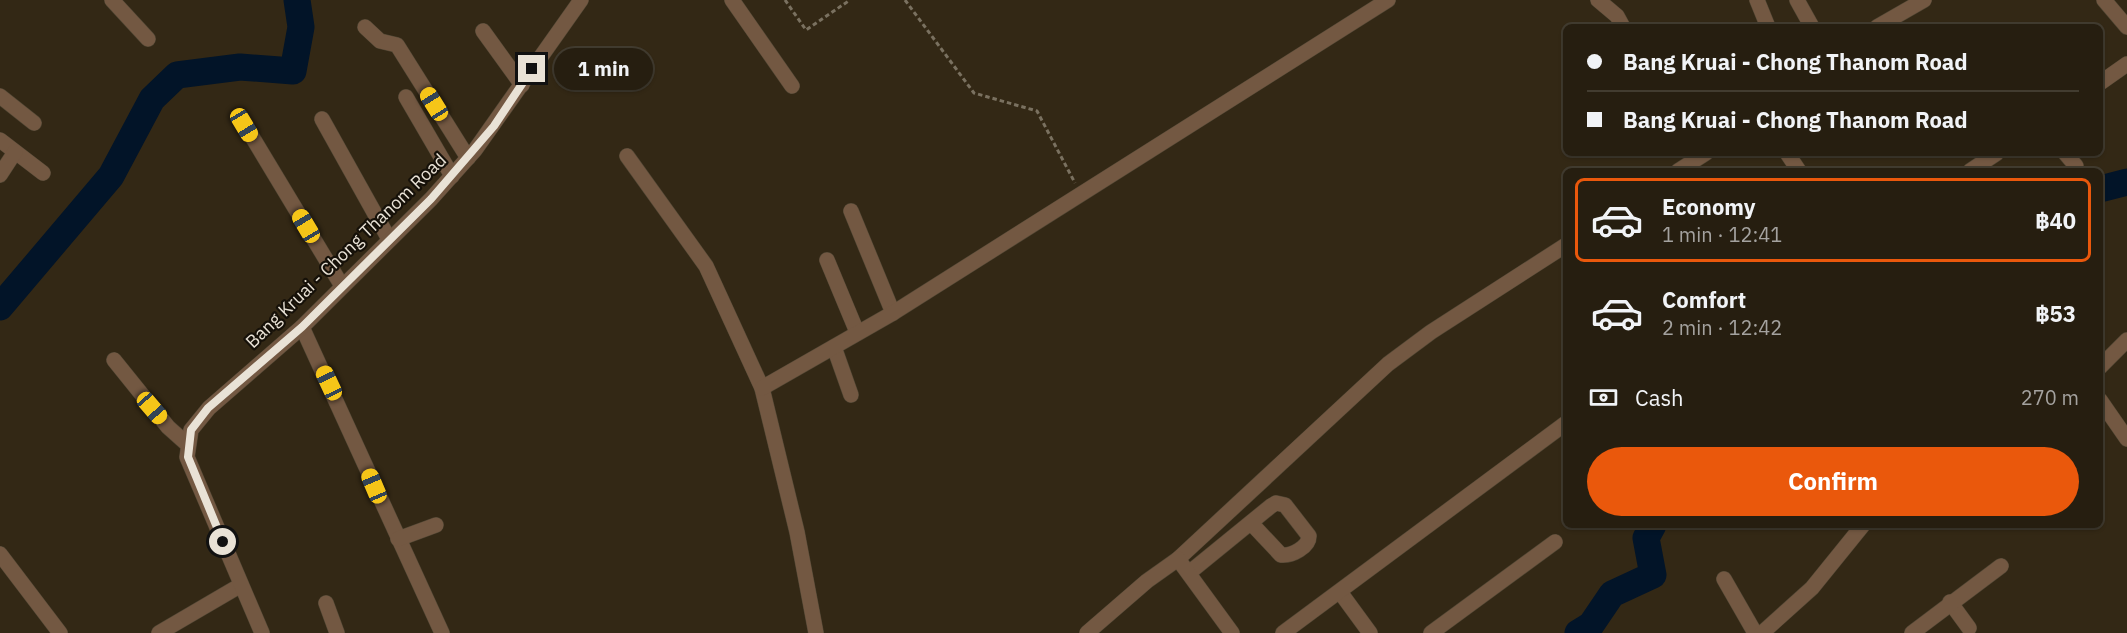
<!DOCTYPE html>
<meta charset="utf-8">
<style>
body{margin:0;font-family:"IBM Plex Sans",sans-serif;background:#2e2719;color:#f1f3f6;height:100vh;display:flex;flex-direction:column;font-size:22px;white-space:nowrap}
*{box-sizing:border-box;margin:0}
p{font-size:20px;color:#a4a29f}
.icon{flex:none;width:33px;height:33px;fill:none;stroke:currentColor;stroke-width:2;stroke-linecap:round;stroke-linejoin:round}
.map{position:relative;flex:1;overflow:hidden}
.drawer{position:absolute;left:1563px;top:168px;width:540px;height:360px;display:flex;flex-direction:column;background:#261e10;border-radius:9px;box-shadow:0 2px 4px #0004,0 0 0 2px #423c30}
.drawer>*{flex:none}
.guide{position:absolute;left:1563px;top:24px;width:540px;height:132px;border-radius:9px;box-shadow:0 2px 4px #0004,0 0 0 2px #423c30;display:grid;align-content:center;height:132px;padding:0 24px;background:#261e10}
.end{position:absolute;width:27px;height:27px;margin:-14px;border:8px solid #e9e2d6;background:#111;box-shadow:0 0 0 3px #111}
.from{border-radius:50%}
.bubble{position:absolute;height:42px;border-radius:21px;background:#261e10;box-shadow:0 2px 4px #0004,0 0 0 2px #423c30;font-size:20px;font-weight:700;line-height:42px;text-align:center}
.car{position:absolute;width:18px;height:36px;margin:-18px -9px;border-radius:8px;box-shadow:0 0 4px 2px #0007;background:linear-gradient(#f5c518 24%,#345 0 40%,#f5c518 0 76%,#345 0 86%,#f5c518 0)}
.guide b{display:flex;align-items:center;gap:21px;height:57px;font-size:22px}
.guide b+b{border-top:2px solid #423c30}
.guide i{width:15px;height:15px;background:#f1f3f6}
ul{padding:10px 0 0;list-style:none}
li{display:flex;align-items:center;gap:18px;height:84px;margin:0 12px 9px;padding:0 12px;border:3px solid transparent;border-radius:9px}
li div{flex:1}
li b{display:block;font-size:22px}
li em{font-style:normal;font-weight:700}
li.on{border-color:#ea580c}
li>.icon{width:54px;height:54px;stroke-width:1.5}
.pay{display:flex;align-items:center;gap:15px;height:66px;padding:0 24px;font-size:22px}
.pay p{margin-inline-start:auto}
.action{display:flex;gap:12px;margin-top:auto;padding:12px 24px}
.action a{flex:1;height:69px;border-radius:36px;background:#ea580c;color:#fff;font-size:24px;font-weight:700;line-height:69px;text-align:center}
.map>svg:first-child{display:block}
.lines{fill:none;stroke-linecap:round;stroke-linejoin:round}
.river{stroke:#021428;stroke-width:27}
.minor-casing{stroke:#504634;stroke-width:16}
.path{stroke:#7a7160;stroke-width:3;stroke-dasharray:4.5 3;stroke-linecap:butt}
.minor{stroke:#735842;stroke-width:15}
.route{stroke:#e9e2d6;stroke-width:8}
.labels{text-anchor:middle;stroke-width:4.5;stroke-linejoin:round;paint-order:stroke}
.street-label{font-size:18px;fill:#e9e2d6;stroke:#161109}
</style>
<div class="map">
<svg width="2127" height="633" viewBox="0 0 2127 633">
<rect width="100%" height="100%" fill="#332815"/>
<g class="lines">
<g class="river">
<path d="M2100,189l27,-7"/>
<path d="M0,307l111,-131 41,-77 25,-24 63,-8 53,4 8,-44 -4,-27"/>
<path d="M1578,633l13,-8 21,-31 41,-19 -7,-37 7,-13"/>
</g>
<defs>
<g id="minor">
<path d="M112,0l36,39"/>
<path d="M732,0l60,86"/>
<path d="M1598,0l19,16 6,11"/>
<path d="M1757,0l11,27"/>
<path d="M1797,0l15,27"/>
<path d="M2104,0l23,27"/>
<path d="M365,27l15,14 17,4 71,113"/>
<path d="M1877,27l47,-27"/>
<path d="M483,31l39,54"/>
<path d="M2100,83l27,-19"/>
<path d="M0,96l34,27"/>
<path d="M406,97l46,79"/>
<path d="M322,119l67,120"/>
<path d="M245,125l97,161"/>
<path d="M0,140l43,33"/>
<path d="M1787,153l12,18"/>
<path d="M2065,153l11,13"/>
<path d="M627,156l79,110 56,122 35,144 19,101"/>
<path d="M1678,171l28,-18"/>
<path d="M1970,171l27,-18"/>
<path d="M0,175l15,-23"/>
<path d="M851,211l42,102"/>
<path d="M827,260l30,72"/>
<path d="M302,327l140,306"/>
<path d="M834,347l17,48"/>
<path d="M114,360l54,67 19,17"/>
<path d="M2100,367l27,-27"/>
<path d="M762,388l131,-75 495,-313"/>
<path d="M2100,400l27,39"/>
<path d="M398,539l38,-14"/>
<path d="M0,554l60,79"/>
<path d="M1178,559l210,-195 43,-32 135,-87"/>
<path d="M1190,572l81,-66 5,-3 9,2 24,31c0,11 -17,20 -28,19l-30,-32"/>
<path d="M1724,579l31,54"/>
<path d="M1340,592l30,41"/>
<path d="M1950,602l19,26"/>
<path d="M326,603l11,30"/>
<path d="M159,633l82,-48"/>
<path d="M262,633l-75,-176 4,-27 18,-22 93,-81 129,-128 44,-49 106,-150"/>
<path d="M1087,633l60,-52 31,-22 54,74"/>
<path d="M1283,633l283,-210"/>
<path d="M1431,633l124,-91"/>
<path d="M1762,633l50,-45 51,-63"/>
<path d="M1912,633l89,-67"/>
</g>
</defs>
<use href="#minor" class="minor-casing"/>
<g class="path">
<path d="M785,0l21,30 44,-30"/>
<path d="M905,0l69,93 63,18 38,72"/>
</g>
<use href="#minor" class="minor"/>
</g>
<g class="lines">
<path class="route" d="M223,542l-35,-85 3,-27 17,-22 94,-81 129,-128 63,-73 38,-57"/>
</g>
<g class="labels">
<g class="street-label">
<text transform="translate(346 251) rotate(-44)" y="6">Bang Kruai - Chong Thanom Road</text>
</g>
</g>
</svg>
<i class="end from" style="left:223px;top:542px"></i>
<i class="end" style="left:532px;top:69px"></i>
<div class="bubble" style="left:554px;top:48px;width:99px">1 min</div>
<i class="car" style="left:434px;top:104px;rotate:328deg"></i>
<i class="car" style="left:244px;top:125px;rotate:149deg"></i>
<i class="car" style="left:306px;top:226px;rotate:329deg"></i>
<i class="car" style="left:329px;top:383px;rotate:335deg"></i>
<i class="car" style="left:152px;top:408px;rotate:139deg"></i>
<i class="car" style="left:374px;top:486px;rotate:337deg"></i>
<div class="guide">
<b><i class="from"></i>Bang Kruai - Chong Thanom Road</b>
<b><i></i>Bang Kruai - Chong Thanom Road</b>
</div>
<section class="drawer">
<ul>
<li class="on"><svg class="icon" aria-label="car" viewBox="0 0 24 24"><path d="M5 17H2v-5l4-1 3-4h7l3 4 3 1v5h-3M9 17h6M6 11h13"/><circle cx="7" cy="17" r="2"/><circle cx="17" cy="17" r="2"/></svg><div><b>Economy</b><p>1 min · 12:41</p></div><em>฿40</em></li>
<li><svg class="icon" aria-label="car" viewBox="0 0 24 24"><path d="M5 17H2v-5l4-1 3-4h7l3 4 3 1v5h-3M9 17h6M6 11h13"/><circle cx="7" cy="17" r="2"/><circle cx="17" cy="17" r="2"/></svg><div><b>Comfort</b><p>2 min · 12:42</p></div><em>฿53</em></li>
</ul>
<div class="pay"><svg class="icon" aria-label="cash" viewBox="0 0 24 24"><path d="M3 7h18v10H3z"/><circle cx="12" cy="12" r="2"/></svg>Cash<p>270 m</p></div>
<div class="action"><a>Confirm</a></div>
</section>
</div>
